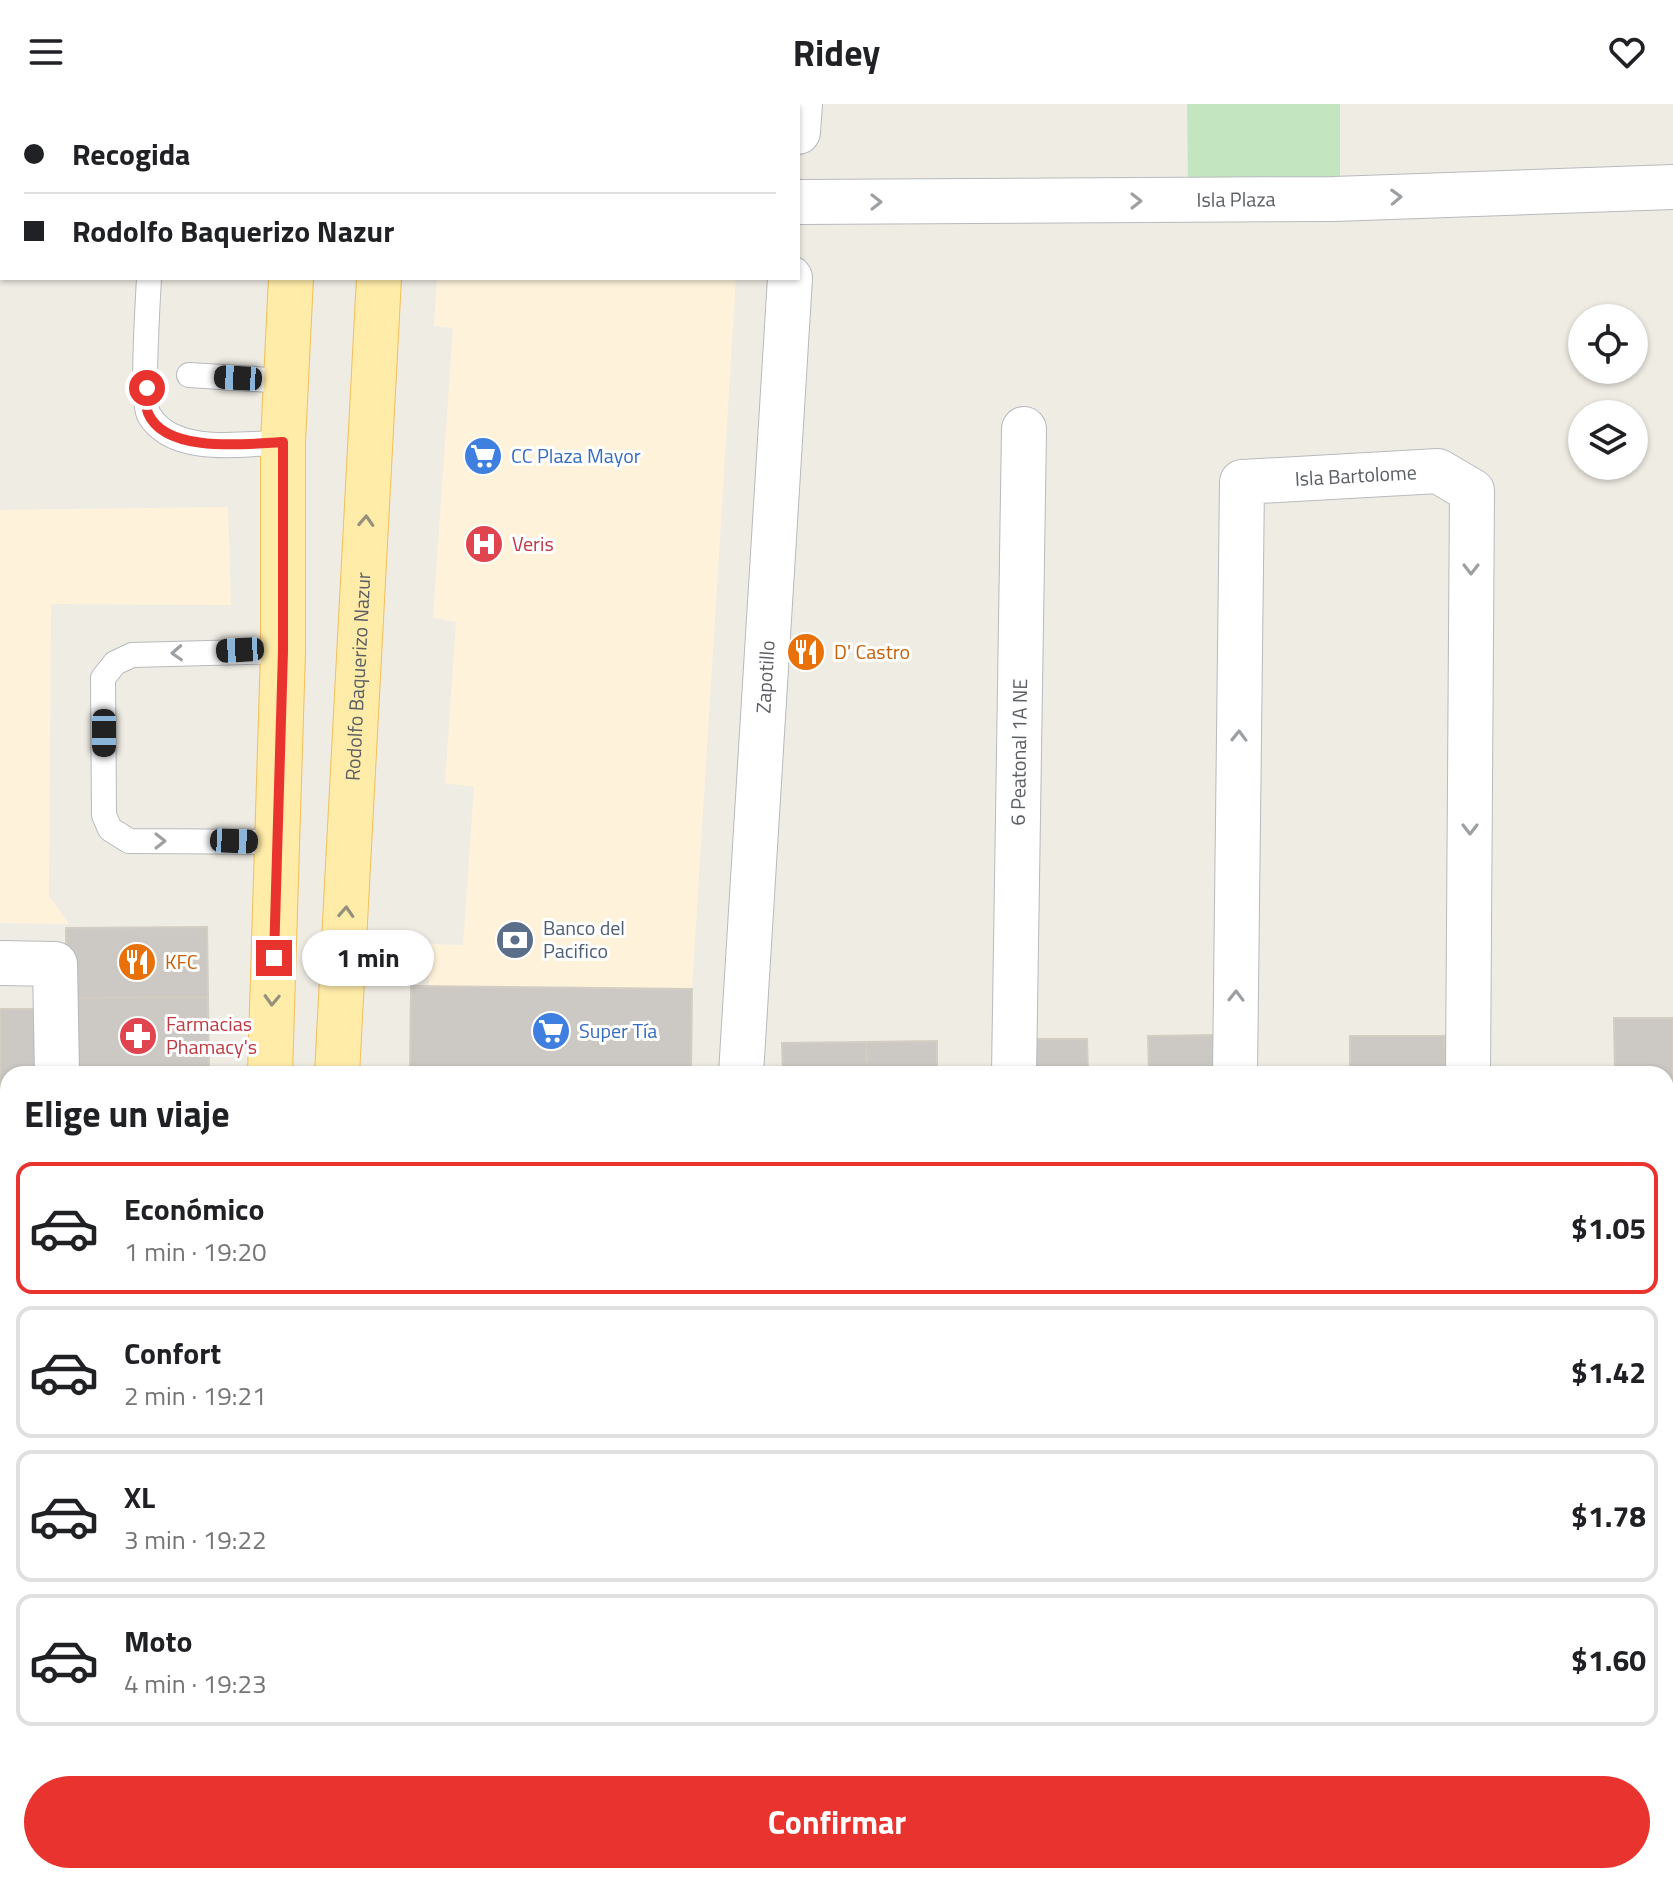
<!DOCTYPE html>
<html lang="es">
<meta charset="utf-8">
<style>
body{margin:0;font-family:"Titillium Web",sans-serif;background:#f2f2f2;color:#202124;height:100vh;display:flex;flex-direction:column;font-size:30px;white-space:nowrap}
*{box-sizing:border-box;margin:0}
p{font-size:26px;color:#757577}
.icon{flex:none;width:44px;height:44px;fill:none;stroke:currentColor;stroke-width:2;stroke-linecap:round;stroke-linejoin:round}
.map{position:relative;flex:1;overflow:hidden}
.panel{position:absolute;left:0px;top:962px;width:1674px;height:818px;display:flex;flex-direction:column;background:#fff;border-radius:24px 24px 0 0;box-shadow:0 2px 6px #0004}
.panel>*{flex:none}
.guide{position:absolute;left:0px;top:0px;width:800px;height:176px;box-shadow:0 2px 6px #0004;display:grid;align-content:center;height:176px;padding:0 24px;background:#fff}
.fabs{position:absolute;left:1568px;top:200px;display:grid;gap:16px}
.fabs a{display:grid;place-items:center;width:80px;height:80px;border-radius:50%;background:#fff;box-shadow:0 2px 6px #0004;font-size:40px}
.end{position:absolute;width:36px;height:36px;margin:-18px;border:10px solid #e9332f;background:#fff;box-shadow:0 0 0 4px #fff}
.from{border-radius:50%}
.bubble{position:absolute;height:56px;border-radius:28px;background:#fff;box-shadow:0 2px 6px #0004;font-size:26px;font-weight:700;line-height:56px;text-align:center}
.car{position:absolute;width:24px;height:48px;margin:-24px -12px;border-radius:10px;box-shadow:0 0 6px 2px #0007;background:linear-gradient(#222 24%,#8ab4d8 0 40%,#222 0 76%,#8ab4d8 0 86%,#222 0)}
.guide b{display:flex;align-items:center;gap:28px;height:76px;font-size:30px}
.guide b+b{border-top:2px solid #e0e0e0}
.guide i{width:20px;height:20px;background:#202124}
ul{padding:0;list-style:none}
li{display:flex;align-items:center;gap:24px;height:132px;margin:0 16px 12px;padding:0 8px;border:4px solid #e0e0e0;border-radius:16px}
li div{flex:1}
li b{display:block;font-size:30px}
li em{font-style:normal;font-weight:700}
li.on{border-color:#e9332f}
li>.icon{width:72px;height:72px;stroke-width:1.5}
h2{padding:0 24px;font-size:36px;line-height:96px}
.primary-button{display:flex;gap:16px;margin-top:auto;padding:16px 24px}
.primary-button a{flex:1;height:92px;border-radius:48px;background:#e9332f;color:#fff;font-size:32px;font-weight:700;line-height:92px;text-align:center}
header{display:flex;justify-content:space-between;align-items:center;height:104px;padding:0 24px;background:#fff;font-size:36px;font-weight:700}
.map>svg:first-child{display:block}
.commercial{fill:#fef3da}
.green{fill:#c3e6c1}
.building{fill:#ccc8c3;stroke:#d3cdc2;stroke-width:2}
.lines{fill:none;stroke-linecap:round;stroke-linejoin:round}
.lane-casing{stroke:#b7babe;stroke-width:26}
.street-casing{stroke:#b7babe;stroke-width:46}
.secondary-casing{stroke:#b8bbc0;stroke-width:46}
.primary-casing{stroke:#f2bf5a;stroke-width:46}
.lane{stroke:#fff;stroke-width:24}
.street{stroke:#fff;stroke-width:44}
.secondary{stroke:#fff;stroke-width:44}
.primary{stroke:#ffeca9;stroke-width:44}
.oneway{stroke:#9da0a3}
.oneway2{stroke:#95917d}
.route{stroke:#e9332f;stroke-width:10}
.labels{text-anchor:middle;stroke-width:6;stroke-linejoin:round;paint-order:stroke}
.street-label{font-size:20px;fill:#5c6065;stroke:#fff}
.shop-label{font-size:20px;fill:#366cbe;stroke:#fff;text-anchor:start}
.health-label{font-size:20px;fill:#be3a42;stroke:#fff;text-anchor:start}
.food-label{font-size:20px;fill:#c56008;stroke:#fff;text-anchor:start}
.service-label{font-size:20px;fill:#4e5e75;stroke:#fff;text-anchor:start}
</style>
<header><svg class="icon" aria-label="menu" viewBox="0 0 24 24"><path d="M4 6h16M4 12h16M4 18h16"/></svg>Ridey<svg class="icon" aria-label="heart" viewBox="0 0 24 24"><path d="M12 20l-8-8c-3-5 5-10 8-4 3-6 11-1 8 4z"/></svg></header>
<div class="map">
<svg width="1673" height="1779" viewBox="0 0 1673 1779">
<rect width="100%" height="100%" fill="#efece4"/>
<g class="commercial">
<path d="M437,174h299l-44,711 -263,-3 -2,-42 36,1 11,-158 -29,-4 11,-161 -23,-4 20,-290 -19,-2z"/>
<path d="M228,403l3,98 -180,-1 -2,292 20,28 -69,-1v-413z"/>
<path d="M378,1772h252l1,7h-253z"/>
</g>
<path class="green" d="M1187,0h153v80h-152z"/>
<g class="building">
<path d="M0,0h158v2h-156l-2,38z"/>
<path d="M207,823l1,70 -142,1v-70z"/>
<path d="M411,882l281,3 -1,85h-281z"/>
<path d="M208,893l1,77h-142l-1,-76z"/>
<path d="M0,905h38v65h-30v23h-8z"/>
<path d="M1614,914h59v73h-7v-17h-51z"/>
<path d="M1213,931v39h-64l-1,-38z"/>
<rect x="1350" y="932" width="95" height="38"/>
<path d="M1030,935h57l1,35h-58z"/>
<path d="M937,937v33h-70l-1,-32z"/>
<path d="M866,938l1,32h-84l-1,-31z"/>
<rect x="1102" y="1772" width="257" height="7"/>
</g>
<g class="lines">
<defs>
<g id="lane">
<path d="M269,0l2,2"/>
<path d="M149,174c-1,22 -8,123 0,137 24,41 94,29 134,27"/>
<path d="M189,271l97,6"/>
<path d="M277,738l-148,-1 -19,-12 -6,-14 -1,-137 12,-15 17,-8 151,-4"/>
<path d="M0,1766h8"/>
</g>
<g id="street">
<path d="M798,28l2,-28"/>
<path id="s1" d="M798,98l536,-3 339,-12"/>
<path d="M0,859l55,1 2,110"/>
<path id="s2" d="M741,970l49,-796"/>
<path id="s3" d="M1014,970l10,-645"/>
<path id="s4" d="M1235,970l7,-592 196,-11 34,20 -4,583"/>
<path d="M0,1327h8"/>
<path d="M0,1577h8"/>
<path d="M664,1772v7"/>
<path d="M820,1772l1,7"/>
</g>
<g id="secondary">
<path d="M1666,1033h7"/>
<path d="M0,1044h8"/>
</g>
<g id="primary">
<path d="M300,2v-2"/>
<path d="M388,2v-2"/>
<path d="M270,970l13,-423v-209l8,-164"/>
<path id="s5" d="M337,970l42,-796"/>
<path d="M271,1772v7"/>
<path d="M340,1772v7"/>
</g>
</defs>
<use href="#lane" class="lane-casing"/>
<use href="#street" class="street-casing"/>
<use href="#secondary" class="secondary-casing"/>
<use href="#primary" class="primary-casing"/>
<use href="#lane" class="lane"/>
<use href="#street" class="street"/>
<use href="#secondary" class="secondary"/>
<use href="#primary" class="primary"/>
</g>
<defs><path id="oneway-chevron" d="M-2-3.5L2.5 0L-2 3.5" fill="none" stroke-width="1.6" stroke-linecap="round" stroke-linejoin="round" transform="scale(2)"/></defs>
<g class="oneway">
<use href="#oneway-chevron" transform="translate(1396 93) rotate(-2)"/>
<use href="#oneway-chevron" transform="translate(1136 97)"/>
<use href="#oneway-chevron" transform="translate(876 98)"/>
<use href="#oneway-chevron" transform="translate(1471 465) rotate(90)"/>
<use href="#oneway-chevron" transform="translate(177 549) rotate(177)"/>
<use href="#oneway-chevron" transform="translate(1239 632) rotate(-89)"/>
<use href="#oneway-chevron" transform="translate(1470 725) rotate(90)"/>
<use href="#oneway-chevron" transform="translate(160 737)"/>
<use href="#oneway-chevron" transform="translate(1236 892) rotate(-89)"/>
</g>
<g class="oneway2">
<use href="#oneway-chevron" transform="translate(366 417) rotate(-87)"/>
<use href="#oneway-chevron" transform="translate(346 808) rotate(-87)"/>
<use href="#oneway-chevron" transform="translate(272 896) rotate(92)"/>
</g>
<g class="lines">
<path class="route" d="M147,284c0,7 -2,18 1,25 17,41 99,31 135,29v209l-9,307"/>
</g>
<defs>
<symbol id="supermarket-disc" viewBox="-11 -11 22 22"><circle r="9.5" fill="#3f7fe0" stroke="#fff"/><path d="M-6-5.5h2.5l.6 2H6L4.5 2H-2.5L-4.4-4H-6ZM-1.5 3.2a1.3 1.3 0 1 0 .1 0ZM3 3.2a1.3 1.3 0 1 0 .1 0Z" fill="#fff"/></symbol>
<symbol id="hospital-disc" viewBox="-11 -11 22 22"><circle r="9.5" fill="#e0444e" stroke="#fff"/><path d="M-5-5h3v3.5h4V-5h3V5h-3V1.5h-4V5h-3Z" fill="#fff"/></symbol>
<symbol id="restaurant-disc" viewBox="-11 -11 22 22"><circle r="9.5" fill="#e8710a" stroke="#fff"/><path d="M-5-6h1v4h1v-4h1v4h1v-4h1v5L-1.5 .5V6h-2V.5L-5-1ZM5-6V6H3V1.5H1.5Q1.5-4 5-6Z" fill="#fff"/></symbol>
<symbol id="bank-disc" viewBox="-11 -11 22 22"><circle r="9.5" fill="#5c6f8a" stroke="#fff"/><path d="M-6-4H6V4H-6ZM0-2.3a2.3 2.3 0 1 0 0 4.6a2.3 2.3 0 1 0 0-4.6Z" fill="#fff"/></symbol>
<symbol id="pharmacy-disc" viewBox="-11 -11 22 22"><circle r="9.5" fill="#e0444e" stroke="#fff"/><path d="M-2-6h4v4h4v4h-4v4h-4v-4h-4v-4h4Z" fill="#fff"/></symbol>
</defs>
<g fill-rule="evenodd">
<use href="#supermarket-disc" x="461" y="330" width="44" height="44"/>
<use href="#hospital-disc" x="462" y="418" width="44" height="44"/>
<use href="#restaurant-disc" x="784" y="526" width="44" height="44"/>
<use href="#bank-disc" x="493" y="814" width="44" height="44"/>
<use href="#restaurant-disc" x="115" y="836" width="44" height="44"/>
<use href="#supermarket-disc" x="529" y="905" width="44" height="44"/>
<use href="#pharmacy-disc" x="116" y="910" width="44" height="44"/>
</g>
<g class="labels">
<g class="street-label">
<text dy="7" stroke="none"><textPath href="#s1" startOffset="438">Isla Plaza</textPath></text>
<text dy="7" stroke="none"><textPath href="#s4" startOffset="706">Isla Bartolome</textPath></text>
<text dy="7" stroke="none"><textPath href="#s5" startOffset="398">Rodolfo Baquerizo Nazur</textPath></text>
<text dy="7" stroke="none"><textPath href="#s2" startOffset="398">Zapotillo</textPath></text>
<text dy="7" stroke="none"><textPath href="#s3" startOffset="322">6 Peatonal 1A NE</textPath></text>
</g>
<g class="shop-label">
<text x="511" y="359">CC Plaza Mayor</text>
<text x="579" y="934">Super Tía</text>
</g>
<g class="health-label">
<text x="512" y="447">Veris</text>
<text x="166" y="927">Farmacias<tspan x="166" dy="23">Phamacy's</tspan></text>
</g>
<g class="food-label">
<text x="834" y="555">D' Castro</text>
<text x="165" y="865">KFC</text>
</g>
<g class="service-label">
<text x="543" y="831">Banco del<tspan x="543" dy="23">Pacifico</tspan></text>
</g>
</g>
</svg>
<div class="fabs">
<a><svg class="icon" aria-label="locate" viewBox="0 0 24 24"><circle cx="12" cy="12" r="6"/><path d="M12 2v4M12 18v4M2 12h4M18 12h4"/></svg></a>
<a><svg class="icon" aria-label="layers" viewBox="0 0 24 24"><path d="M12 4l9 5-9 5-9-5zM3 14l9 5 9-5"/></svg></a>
</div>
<i class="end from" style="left:147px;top:284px"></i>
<i class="end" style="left:274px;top:854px"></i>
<div class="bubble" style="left:302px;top:826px;width:132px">1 min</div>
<i class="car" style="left:238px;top:274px;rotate:273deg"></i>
<i class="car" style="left:240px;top:546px;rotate:267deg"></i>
<i class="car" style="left:104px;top:629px;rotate:180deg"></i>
<i class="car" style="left:234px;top:737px;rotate:92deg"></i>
<div class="guide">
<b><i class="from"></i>Recogida</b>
<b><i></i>Rodolfo Baquerizo Nazur</b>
</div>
<section class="panel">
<h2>Elige un viaje</h2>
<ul>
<li class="on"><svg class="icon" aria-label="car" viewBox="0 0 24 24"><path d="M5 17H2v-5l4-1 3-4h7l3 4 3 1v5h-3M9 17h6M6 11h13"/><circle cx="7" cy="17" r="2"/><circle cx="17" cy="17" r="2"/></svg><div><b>Económico</b><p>1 min · 19:20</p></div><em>$1.05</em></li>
<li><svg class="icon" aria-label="car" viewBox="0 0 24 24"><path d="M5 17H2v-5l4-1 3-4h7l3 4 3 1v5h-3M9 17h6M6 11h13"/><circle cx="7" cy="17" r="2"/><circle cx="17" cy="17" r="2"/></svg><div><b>Confort</b><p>2 min · 19:21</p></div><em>$1.42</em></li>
<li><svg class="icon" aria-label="car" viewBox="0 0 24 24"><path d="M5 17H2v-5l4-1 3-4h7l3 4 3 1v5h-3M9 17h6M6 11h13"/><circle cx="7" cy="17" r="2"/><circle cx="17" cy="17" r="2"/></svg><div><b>XL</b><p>3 min · 19:22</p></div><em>$1.78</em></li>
<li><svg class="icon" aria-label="car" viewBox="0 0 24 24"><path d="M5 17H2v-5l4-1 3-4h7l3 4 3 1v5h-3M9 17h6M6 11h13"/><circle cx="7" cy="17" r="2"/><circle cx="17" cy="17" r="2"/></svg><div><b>Moto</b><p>4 min · 19:23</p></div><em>$1.60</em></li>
</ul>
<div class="primary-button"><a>Confirmar</a></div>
</section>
</div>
